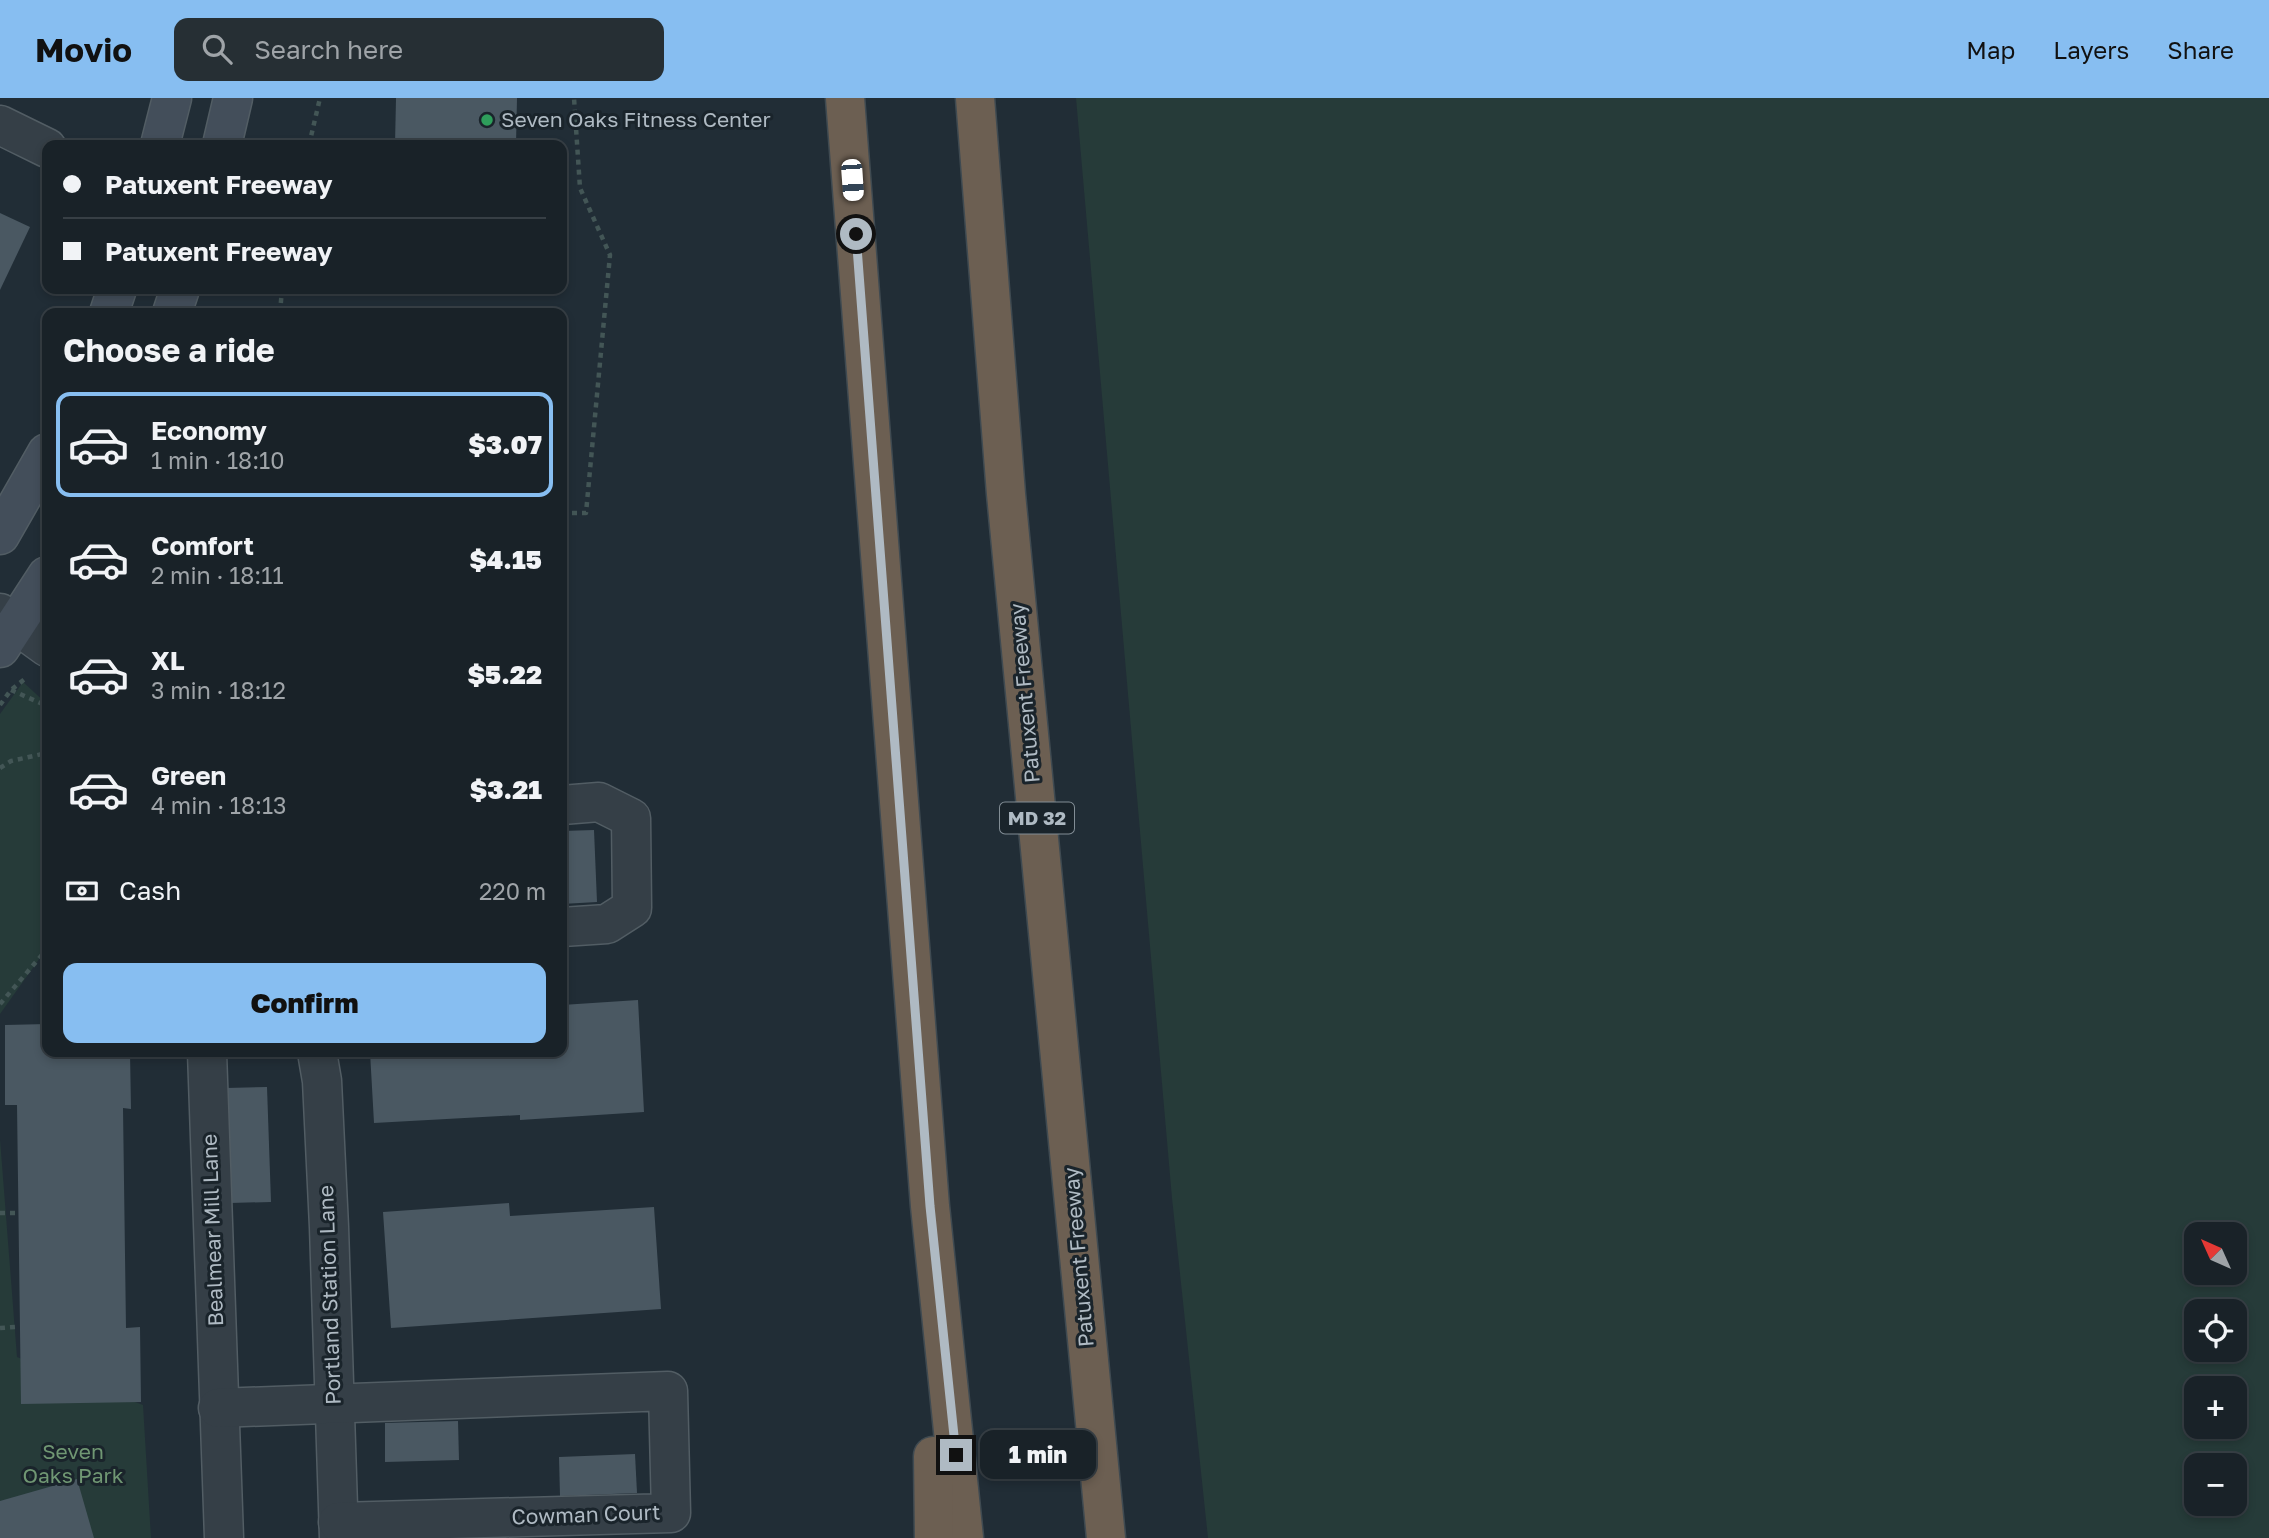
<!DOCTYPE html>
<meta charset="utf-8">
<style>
body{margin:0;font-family:"Golos Text",sans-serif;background:#262f34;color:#f1f3f6;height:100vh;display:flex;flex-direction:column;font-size:26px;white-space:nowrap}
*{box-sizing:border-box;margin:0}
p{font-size:23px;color:#9fa4a8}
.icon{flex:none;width:38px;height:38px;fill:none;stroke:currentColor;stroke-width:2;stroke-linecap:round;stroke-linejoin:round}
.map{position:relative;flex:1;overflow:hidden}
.drawer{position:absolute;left:42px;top:210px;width:525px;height:749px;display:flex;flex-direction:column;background:#192228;border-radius:14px;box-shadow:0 4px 10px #0003,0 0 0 2px #373f45}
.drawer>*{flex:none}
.top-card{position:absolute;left:42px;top:42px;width:525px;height:154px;border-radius:14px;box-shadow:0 4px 10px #0003,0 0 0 2px #373f45;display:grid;align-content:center;height:154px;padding:0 21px;background:#192228}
.needle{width:46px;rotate:315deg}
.fabs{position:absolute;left:2184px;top:1124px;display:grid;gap:14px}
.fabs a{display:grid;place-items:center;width:63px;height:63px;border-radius:14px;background:#192228;box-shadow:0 4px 10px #0003,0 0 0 2px #373f45;font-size:35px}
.end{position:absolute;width:32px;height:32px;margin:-16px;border:9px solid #afbac3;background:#111;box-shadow:0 0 0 4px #111}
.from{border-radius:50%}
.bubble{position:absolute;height:49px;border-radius:14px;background:#192228;box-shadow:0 4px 10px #0003,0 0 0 2px #373f45;font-size:23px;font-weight:800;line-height:49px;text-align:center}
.car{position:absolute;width:21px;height:42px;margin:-21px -10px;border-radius:9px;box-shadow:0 0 5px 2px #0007;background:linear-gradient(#fff 24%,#345 0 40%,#fff 0 76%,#345 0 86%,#fff 0)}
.top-card b{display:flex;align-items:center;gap:24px;height:66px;font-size:26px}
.top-card b+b{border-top:2px solid #373f45}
.top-card i{width:18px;height:18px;background:#f1f3f6}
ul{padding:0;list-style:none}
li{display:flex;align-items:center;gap:21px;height:105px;margin:0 14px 10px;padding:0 7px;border:4px solid transparent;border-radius:14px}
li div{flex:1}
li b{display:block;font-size:26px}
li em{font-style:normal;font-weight:800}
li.on{border-color:#87bef1}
li>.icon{width:63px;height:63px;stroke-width:1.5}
h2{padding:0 21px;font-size:32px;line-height:84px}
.pay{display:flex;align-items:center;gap:18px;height:77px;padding:0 21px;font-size:26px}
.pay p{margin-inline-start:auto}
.button{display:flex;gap:14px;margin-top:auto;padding:14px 21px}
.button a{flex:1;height:80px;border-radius:14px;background:#87bef1;color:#111;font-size:28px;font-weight:800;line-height:80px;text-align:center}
header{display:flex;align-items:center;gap:42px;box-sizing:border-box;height:98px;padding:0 35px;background:#87bef1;color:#111}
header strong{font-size:33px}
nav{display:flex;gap:38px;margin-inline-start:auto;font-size:24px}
.search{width:490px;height:63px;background:#262f34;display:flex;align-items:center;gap:18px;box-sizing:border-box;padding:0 24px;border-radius:14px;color:#9fa4a8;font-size:26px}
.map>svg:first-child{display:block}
.green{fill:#263b39;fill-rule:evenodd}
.building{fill:#4a5862}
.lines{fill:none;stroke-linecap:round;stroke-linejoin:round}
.street-casing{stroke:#525d64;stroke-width:41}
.secondary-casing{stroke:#525d64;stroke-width:41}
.highway-casing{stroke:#3f4a51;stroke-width:41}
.path{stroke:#435656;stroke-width:4.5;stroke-dasharray:5 5;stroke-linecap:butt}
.street{stroke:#353f47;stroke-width:38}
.secondary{stroke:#434e5a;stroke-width:38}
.highway{stroke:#6c5f52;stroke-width:38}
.route{stroke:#afbac3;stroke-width:9}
.leisure-dot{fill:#2e9e5b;stroke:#1a242b;stroke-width:2.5}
.labels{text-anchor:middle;stroke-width:6;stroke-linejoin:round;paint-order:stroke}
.shield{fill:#1a242b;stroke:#828d95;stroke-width:2}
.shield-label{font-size:19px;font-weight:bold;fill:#afbac3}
.poi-label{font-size:21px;fill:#afbac3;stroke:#1a242b;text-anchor:start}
.street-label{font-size:21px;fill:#afbac3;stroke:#1a242b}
.park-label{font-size:21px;fill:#709773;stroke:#1a242b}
</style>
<header>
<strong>Movio</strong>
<div class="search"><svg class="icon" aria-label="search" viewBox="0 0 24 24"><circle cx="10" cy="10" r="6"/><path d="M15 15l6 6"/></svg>Search here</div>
<nav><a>Map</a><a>Layers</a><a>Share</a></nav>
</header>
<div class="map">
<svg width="2269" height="1440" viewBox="0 0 2269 1440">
<rect width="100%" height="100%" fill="#212d36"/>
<g class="green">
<path d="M1076,0h1193v1440h-1061l-36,-340zM2196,1136h39v38h-39zM2196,1213h39v38h-39zM2196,1290h39v38h-39zM2196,1367h39v38h-39z"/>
<path d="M23,584l24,22v244l-47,66v-300z"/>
<path d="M0,1041l17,218 126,48 8,133h-151z"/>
</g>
<g class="building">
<path d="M396,0h121l-1,47h-121z"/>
<path d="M0,115l30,14 -30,63z"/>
<path d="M594,732l3,72 -35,2v-73z"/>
<path d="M638,902l6,112 -124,8v-5l-146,8 -4,-71h192v-47z"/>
<path d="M47,926v28h83l1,57 -8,-1 3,220 14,-1 1,75 -120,2 -4,-299h-12v-80z"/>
<path d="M267,989l4,115 -41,1 -4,-115z"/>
<path d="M509,1105l1,13 144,-9 7,102 -270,19 -8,-116z"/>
<path d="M458,1323l1,39 -74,2v-39z"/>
<path d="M635,1356l2,39 -77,3 -1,-39z"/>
<path d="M77,1381l17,59h-94v-37z"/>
</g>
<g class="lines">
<defs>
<g id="street">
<path d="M0,27l47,23"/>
<path d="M0,515l47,34"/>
<path d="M562,707l37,-3 32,16 1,90 -25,16 -45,3"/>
<path d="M207,954l17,486"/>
<path d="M317,954l5,29 7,146 10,311"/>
<path d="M218,1310l450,-17 3,122 -333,9"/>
</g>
<g id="secondary">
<path d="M160,47l12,-47"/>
<path d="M222,47l11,-47"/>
<path d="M109,215l8,-24"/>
<path d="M172,215l8,-24"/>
<path d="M0,437l47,-82"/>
<path d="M0,550l47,-72"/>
</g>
<g id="highway">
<path d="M845,0l85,1108 34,332"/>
<path d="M975,0l31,396 100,1044"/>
<path d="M933,1358l1,82"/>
</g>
</defs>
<use href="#street" class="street-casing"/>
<use href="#secondary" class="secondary-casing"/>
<use href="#highway" class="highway-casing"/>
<g class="path">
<path d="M309,47l11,-47"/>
<path d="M280,215l2,-24"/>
<path d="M562,415h24l24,-258 -30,-67 -6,-90"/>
<path d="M11,592l36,16"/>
<path d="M0,607l11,-15 15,-12"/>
<path d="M0,670l11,-7 36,-8"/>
<path d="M0,906l47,-55"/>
<path d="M0,1115h18"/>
<path d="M0,1230l15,-1"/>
</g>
<use href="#street" class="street"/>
<use href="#secondary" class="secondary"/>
<use href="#highway" class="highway"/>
</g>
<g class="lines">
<path class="route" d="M856,136l74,972 26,249"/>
</g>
<circle class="leisure-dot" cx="487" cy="22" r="7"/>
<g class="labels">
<rect class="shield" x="1000" y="704.5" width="74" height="31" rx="5"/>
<g class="shield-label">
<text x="1037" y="727">MD 32</text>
</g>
<g class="poi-label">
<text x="501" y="29">Seven Oaks Fitness Center</text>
</g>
<g class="street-label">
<text transform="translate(1025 595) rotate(-95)" y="7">Patuxent Freeway</text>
<text transform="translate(213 1132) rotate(-92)" y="7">Bealmear Mill Lane</text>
<text transform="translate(1079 1159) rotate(-95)" y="7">Patuxent Freeway</text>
<text transform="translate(330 1197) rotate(-92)" y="7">Portland Station Lane</text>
<text transform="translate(586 1417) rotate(-2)" y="7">Cowman Court</text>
</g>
<g class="park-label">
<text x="73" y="1361">Seven<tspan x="73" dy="24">Oaks Park</tspan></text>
</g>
</g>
</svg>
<div class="fabs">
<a><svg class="needle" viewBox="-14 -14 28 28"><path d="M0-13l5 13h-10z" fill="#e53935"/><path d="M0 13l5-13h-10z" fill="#9fa4a8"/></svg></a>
<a><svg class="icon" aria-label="locate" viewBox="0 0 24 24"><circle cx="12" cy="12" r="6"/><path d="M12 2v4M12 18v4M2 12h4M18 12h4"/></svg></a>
<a>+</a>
<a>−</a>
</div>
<i class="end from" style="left:856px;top:136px"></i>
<i class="end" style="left:956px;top:1357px"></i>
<div class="bubble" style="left:980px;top:1332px;width:116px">1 min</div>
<i class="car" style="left:852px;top:82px;rotate:176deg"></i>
<div class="top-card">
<b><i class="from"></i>Patuxent Freeway</b>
<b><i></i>Patuxent Freeway</b>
</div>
<section class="drawer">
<h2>Choose a ride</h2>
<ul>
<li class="on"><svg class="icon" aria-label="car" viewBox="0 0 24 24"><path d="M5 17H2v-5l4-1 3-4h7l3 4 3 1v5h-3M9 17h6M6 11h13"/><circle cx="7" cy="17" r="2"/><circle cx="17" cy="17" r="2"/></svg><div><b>Economy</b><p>1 min · 18:10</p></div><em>$3.07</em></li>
<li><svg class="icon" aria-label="car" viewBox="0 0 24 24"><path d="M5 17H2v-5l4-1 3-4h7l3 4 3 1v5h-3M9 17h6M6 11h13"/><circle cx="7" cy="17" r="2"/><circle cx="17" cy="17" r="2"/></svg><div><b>Comfort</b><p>2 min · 18:11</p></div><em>$4.15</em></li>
<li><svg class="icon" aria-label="car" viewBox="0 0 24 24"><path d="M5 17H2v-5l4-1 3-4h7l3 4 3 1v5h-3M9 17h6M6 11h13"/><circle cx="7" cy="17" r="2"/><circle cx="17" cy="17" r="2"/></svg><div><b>XL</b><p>3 min · 18:12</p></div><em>$5.22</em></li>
<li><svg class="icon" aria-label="car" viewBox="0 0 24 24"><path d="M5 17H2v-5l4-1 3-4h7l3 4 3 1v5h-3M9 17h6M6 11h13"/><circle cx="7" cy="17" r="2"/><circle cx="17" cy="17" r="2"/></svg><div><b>Green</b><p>4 min · 18:13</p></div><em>$3.21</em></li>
</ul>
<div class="pay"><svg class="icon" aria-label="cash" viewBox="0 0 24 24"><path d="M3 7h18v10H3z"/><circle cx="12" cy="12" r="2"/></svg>Cash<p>220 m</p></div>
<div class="button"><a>Confirm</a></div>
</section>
</div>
